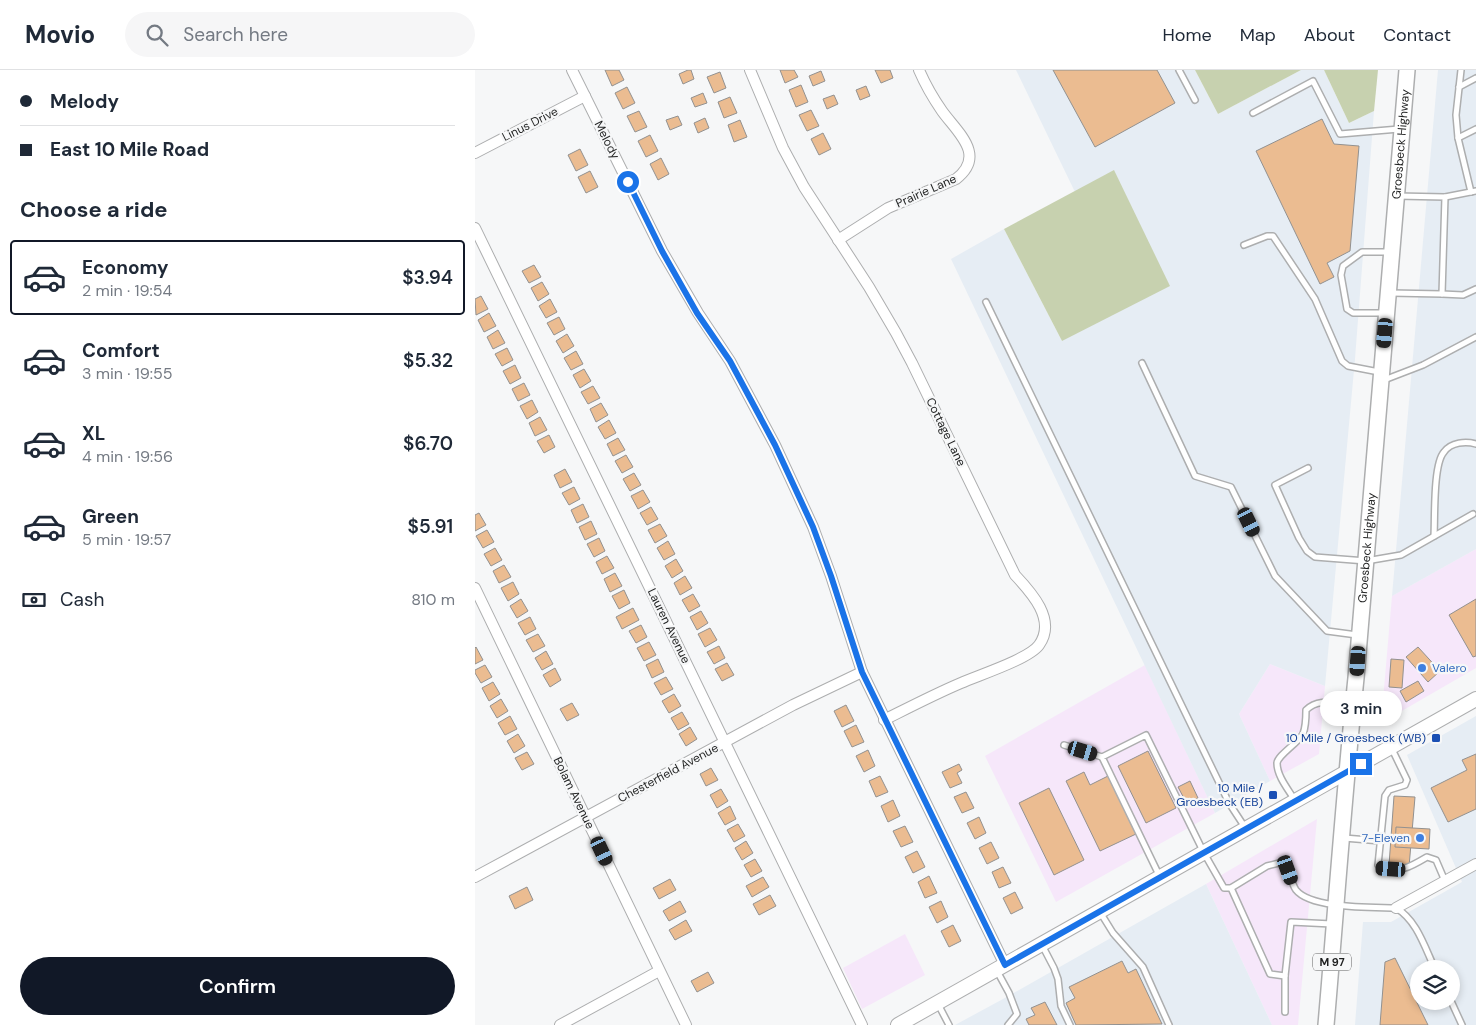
<!DOCTYPE html>
<meta charset="utf-8">
<style>
body{margin:0;font-family:"DM Sans",sans-serif;background:#f6f6f7;color:#1f2937;height:100vh;display:flex;flex-direction:column;font-size:19px;white-space:nowrap}
*{box-sizing:border-box;margin:0}
p{font-size:16px;color:#747a83}
.icon{flex:none;width:28px;height:28px;fill:none;stroke:currentColor;stroke-width:2;stroke-linecap:round;stroke-linejoin:round}
.map{position:relative;flex:1;overflow:hidden}
.details{display:flex;flex-direction:column;background:#fff;width:475px}
.details>*{flex:none}
.guide{display:grid;align-content:center;height:110px;padding:0 20px;background:#fff}
.controls{position:absolute;left:935px;top:890px;display:grid;gap:10px}
.controls a{display:grid;place-items:center;width:50px;height:50px;border-radius:50%;background:#fff;box-shadow:0 2px 8px #0003;font-size:25px}
.end{position:absolute;width:22px;height:22px;margin:-11px;border:6px solid #1a73e8;background:#fff;box-shadow:0 0 0 2px #fff}
.from{border-radius:50%}
.bubble{position:absolute;height:35px;border-radius:18px;background:#fff;box-shadow:0 2px 8px #0003;font-size:16px;font-weight:600;line-height:35px;text-align:center}
.car{position:absolute;width:15px;height:30px;margin:-15px -8px;border-radius:6px;box-shadow:0 0 4px 1px #0007;background:linear-gradient(#222 24%,#8ab4d8 0 40%,#222 0 76%,#8ab4d8 0 86%,#222 0)}
.guide b{display:flex;align-items:center;gap:18px;height:48px;font-size:19px}
.guide b+b{border-top:1px solid #e0e1e3}
.guide i{width:12px;height:12px;background:#1f2937}
ul{padding:0;list-style:none}
li{display:flex;align-items:center;gap:15px;height:75px;margin:0 10px 8px;padding:0 10px;border:2px solid transparent;border-radius:5px}
li div{flex:1}
li b{display:block;font-size:19px}
li em{font-style:normal;font-weight:600}
li.active{border-color:#111827}
li>.icon{width:45px;height:45px;stroke-width:1.5}
h2{padding:0 20px;font-size:22px;line-height:60px}
.pay{display:flex;align-items:center;gap:12px;height:55px;padding:0 20px;font-size:19px}
.pay p{margin-inline-start:auto}
.button{display:flex;gap:10px;margin-top:auto;padding:10px 20px}
.button a{flex:1;height:58px;border-radius:30px;background:#111827;color:#fff;font-size:20px;font-weight:600;line-height:58px;text-align:center}
header{display:flex;align-items:center;gap:30px;box-sizing:border-box;height:70px;padding:0 25px;background:#fff;border-bottom:1px solid #e0e1e3}
header strong{font-size:24px}
nav{display:flex;gap:28px;margin-inline-start:auto;font-size:18px}
.search{width:350px;height:45px;background:#f6f6f7;display:flex;align-items:center;gap:12px;box-sizing:border-box;padding:0 18px;border-radius:28px;color:#747a83;font-size:19px}
main{display:flex;flex:1;min-height:0}
.map>svg:first-child{display:block}
.commercial{fill:#f6e7fa}
.built{fill:#e6edf4;fill-rule:evenodd}
.green{fill:#c7d1af}
.building{fill:#ebbc91;stroke:#929190}
.lines{fill:none;stroke-linecap:round;stroke-linejoin:round}
.lane-casing{stroke:#adaeaf;stroke-width:8}
.street-casing{stroke:#adaeaf;stroke-width:12}
.secondary-casing{stroke:#adaeaf;stroke-width:16}
.primary-casing{stroke:#adaeaf;stroke-width:18}
.lane{stroke:#fff;stroke-width:5}
.street{stroke:#fff;stroke-width:10}
.secondary{stroke:#fff;stroke-width:14}
.primary{stroke:#fff;stroke-width:15}
.route{stroke:#1a73e8;stroke-width:6}
.shop-dot{fill:#3f7fe0;stroke:#f6f7f8;stroke-width:2}
.transit-dot{fill:#1a4fb4;stroke:#f6f7f8;stroke-width:2}
.labels{text-anchor:middle;stroke-width:4.5;stroke-linejoin:round;paint-order:stroke}
.shield{fill:#f6f7f8;stroke:#606061;stroke-width:1}
.shield-label{font-size:11px;font-weight:bold;fill:#1f2020}
.street-label{font-size:12px;fill:#1f2020;stroke:#f6f7f8}
.shop-label{font-size:12px;fill:#366cbe;stroke:#f6f7f8;text-anchor:start}
.transit-label{font-size:12px;fill:#164399;stroke:#f6f7f8;text-anchor:end}
</style>
<header>
<strong>Movio</strong>
<div class="search"><svg class="icon" aria-label="search" viewBox="0 0 24 24"><circle cx="10" cy="10" r="6"/><path d="M15 15l6 6"/></svg>Search here</div>
<nav><a>Home</a><a>Map</a><a>About</a><a>Contact</a></nav>
</header>
<main>
<section class="details">
<div class="guide">
<b><i class="from"></i>Melody</b>
<b><i></i>East 10 Mile Road</b>
</div>
<h2>Choose a ride</h2>
<ul>
<li class="active"><svg class="icon" aria-label="car" viewBox="0 0 24 24"><path d="M5 17H2v-5l4-1 3-4h7l3 4 3 1v5h-3M9 17h6M6 11h13"/><circle cx="7" cy="17" r="2"/><circle cx="17" cy="17" r="2"/></svg><div><b>Economy</b><p>2 min · 19:54</p></div><em>$3.94</em></li>
<li><svg class="icon" aria-label="car" viewBox="0 0 24 24"><path d="M5 17H2v-5l4-1 3-4h7l3 4 3 1v5h-3M9 17h6M6 11h13"/><circle cx="7" cy="17" r="2"/><circle cx="17" cy="17" r="2"/></svg><div><b>Comfort</b><p>3 min · 19:55</p></div><em>$5.32</em></li>
<li><svg class="icon" aria-label="car" viewBox="0 0 24 24"><path d="M5 17H2v-5l4-1 3-4h7l3 4 3 1v5h-3M9 17h6M6 11h13"/><circle cx="7" cy="17" r="2"/><circle cx="17" cy="17" r="2"/></svg><div><b>XL</b><p>4 min · 19:56</p></div><em>$6.70</em></li>
<li><svg class="icon" aria-label="car" viewBox="0 0 24 24"><path d="M5 17H2v-5l4-1 3-4h7l3 4 3 1v5h-3M9 17h6M6 11h13"/><circle cx="7" cy="17" r="2"/><circle cx="17" cy="17" r="2"/></svg><div><b>Green</b><p>5 min · 19:57</p></div><em>$5.91</em></li>
</ul>
<div class="pay"><svg class="icon" aria-label="cash" viewBox="0 0 24 24"><path d="M3 7h18v10H3z"/><circle cx="12" cy="12" r="2"/></svg>Cash<p>810 m</p></div>
<div class="button"><a>Confirm</a></div>
</section>
<div class="map">
<svg width="1001" height="955" viewBox="0 0 1001 955">
<rect width="100%" height="100%" fill="#f6f7f8"/>
<g class="commercial">
<path d="M1001,479v119l-95,55 11,-127z"/>
<path d="M795,594l55,22 -6,68 -49,27 -31,-67z"/>
<path d="M670,595l70,148 -159,89 -71,-146z"/>
<path d="M842,749l-19,206h-26l-66,-141z"/>
<path d="M430,864l20,41 -63,34 -19,-41z"/>
</g>
<g class="built">
<path d="M541,0h179l23,44 83,-44h23l25,53 25,-12 -19,248 -30,327 -55,-22 -31,50 31,67 -55,32 -264,-554 53,-30 58,112 52,-170 -39,21z"/>
<path d="M963,0h38v479l-84,47z"/>
<path d="M1001,646v309h-121l8,-103h28l71,-40 -55,-127zM944,899h32v32h-32z"/>
<path d="M731,814l66,141h-317l48,-26z"/>
</g>
<g class="green">
<path d="M720,0h106l-83,44z"/>
<path d="M849,0h54l-4,41 -25,12z"/>
<path d="M639,100l56,116 -108,55 -58,-112z"/>
</g>
<g class="building">
<path d="M130,0h14l5,10 -12,6z"/>
<path d="M213,0h3l3,9 -11,5 -4,-10z"/>
<path d="M305,0h14l4,7 -13,6z"/>
<path d="M400,0h15l3,8 -12,5z"/>
<path d="M578,0h104l18,33 -80,44z"/>
<path d="M346,1l4,10 -12,5 -4,-10z"/>
<path d="M245,2l6,16 -12,5 -7,-16z"/>
<path d="M326,15l7,17 -12,5 -7,-17z"/>
<path d="M391,16l4,10 -10,4 -4,-10z"/>
<path d="M152,17l8,16 -12,6 -8,-16z"/>
<path d="M228,23l4,10 -12,4 -4,-9z"/>
<path d="M359,25l4,9 -11,5 -4,-10z"/>
<path d="M255,27l7,16 -13,5 -6,-16z"/>
<path d="M336,40l8,16 -12,5 -8,-16z"/>
<path d="M164,41l8,16 -12,5 -8,-16z"/>
<path d="M203,46l4,9 -12,5 -4,-10z"/>
<path d="M230,48l4,10 -11,5 -4,-10z"/>
<path d="M847,49l12,25 25,2 -9,105 -23,12 7,14 -14,7 -64,-133z"/>
<path d="M265,50l7,17 -13,5 -6,-17z"/>
<path d="M348,63l8,16 -12,6 -8,-16z"/>
<path d="M175,65l8,16 -12,6 -8,-16z"/>
<path d="M105,79l8,16 -12,6 -8,-16z"/>
<path d="M186,88l8,16 -11,6 -8,-16z"/>
<path d="M115,101l8,16 -12,6 -8,-16z"/>
<path d="M59,195l7,12 -12,6 -7,-12z"/>
<path d="M67,212l7,12 -11,7 -7,-13z"/>
<path d="M6,226l7,13 -12,6 -1,-16z"/>
<path d="M75,229l7,13 -11,6 -7,-12z"/>
<path d="M14,243l7,13 -12,6 -6,-12z"/>
<path d="M84,247l6,12 -11,6 -7,-12z"/>
<path d="M23,260l7,13 -12,6 -6,-12z"/>
<path d="M92,264l7,12 -11,7 -7,-12z"/>
<path d="M32,278l6,12 -11,6 -7,-12z"/>
<path d="M101,281l7,13 -12,6 -7,-12z"/>
<path d="M40,295l6,13 -11,6 -7,-13z"/>
<path d="M109,299l7,12 -11,7 -7,-13z"/>
<path d="M49,313l6,12 -12,6 -6,-12z"/>
<path d="M118,316l7,12 -12,6 -7,-12z"/>
<path d="M57,330l6,12 -11,7 -7,-13z"/>
<path d="M126,333l7,12 -12,7 -6,-13z"/>
<path d="M65,347l7,13 -12,6 -6,-13z"/>
<path d="M134,350l7,13 -11,6 -7,-12z"/>
<path d="M74,365l6,12 -11,6 -7,-12z"/>
<path d="M143,368l7,12 -12,6 -6,-12z"/>
<path d="M151,385l7,12 -11,6 -7,-12z"/>
<path d="M90,399l7,13 -12,6 -6,-13z"/>
<path d="M159,403l7,12 -11,6 -7,-12z"/>
<path d="M99,417l6,12 -11,6 -7,-12z"/>
<path d="M168,420l7,12 -12,7 -7,-13z"/>
<path d="M108,434l6,13 -12,6 -6,-13z"/>
<path d="M176,437l7,12 -11,6 -7,-12z"/>
<path d="M4,443l7,12 -11,6v-16z"/>
<path d="M116,451l6,13 -12,6 -6,-13z"/>
<path d="M185,454l7,12 -12,7 -7,-13z"/>
<path d="M12,460l7,12 -11,6 -7,-12z"/>
<path d="M124,468l6,13 -11,6 -7,-13z"/>
<path d="M193,471l7,13 -11,6 -7,-12z"/>
<path d="M20,478l7,12 -11,6 -7,-12z"/>
<path d="M132,486l7,12 -12,6 -6,-12z"/>
<path d="M201,489l7,12 -11,7 -7,-12z"/>
<path d="M29,495l7,12 -12,6 -6,-12z"/>
<path d="M140,503l7,13 -12,6 -6,-13z"/>
<path d="M210,506l7,12 -12,7 -6,-12z"/>
<path d="M38,512l6,12 -11,7 -7,-13z"/>
<path d="M149,520l6,13 -11,6 -7,-13z"/>
<path d="M218,524l7,12 -11,6 -7,-12z"/>
<path d="M46,529l7,12 -11,7 -7,-12z"/>
<path d="M1001,529v57l-3,1 -24,-42z"/>
<path d="M158,538l6,12 -17,9 -6,-12z"/>
<path d="M226,541l7,12 -11,7 -7,-13z"/>
<path d="M55,547l6,12 -11,6 -7,-12z"/>
<path d="M166,555l6,12 -11,6 -7,-12z"/>
<path d="M235,558l7,12 -12,7 -7,-13z"/>
<path d="M63,564l7,12 -12,6 -7,-12z"/>
<path d="M174,572l7,13 -12,6 -7,-13z"/>
<path d="M244,576l6,12 -11,6 -7,-12z"/>
<path d="M1,577l7,13 -8,4v-16z"/>
<path d="M943,577l22,24 -12,11 -22,-25z"/>
<path d="M71,581l7,13 -11,6 -7,-12z"/>
<path d="M183,589l6,13 -12,6 -6,-13z"/>
<path d="M916,589l13,1 -2,28 -13,-1z"/>
<path d="M252,593l7,12 -12,6 -7,-12z"/>
<path d="M10,595l7,12 -11,6 -6,-10v-3z"/>
<path d="M80,598l6,12 -11,7 -7,-12z"/>
<path d="M191,607l7,12 -12,6 -7,-12z"/>
<path d="M943,611l6,10 -18,11 -6,-11z"/>
<path d="M18,612l7,12 -11,7 -7,-13z"/>
<path d="M199,624l7,12 -12,7 -7,-12z"/>
<path d="M26,629l7,12 -11,7 -7,-12z"/>
<path d="M97,633l7,12 -12,6 -7,-12z"/>
<path d="M371,635l8,16 -12,6 -8,-16z"/>
<path d="M207,642l7,12 -11,6 -7,-12z"/>
<path d="M35,646l7,13 -12,6 -7,-12z"/>
<path d="M381,655l8,17 -12,5 -8,-16z"/>
<path d="M215,657l7,12 -11,7 -7,-12z"/>
<path d="M43,664l7,12 -11,7 -7,-12z"/>
<path d="M393,680l7,16 -11,6 -8,-16z"/>
<path d="M673,681l28,57 -30,15 -28,-57z"/>
<path d="M52,682l7,12 -12,6 -7,-12z"/>
<path d="M1001,684v55l-28,13 -17,-34 36,-18 -5,-10z"/>
<path d="M484,694l3,6 -5,3 5,10 -12,5 -8,-16z"/>
<path d="M236,698l7,12 -12,6 -6,-12z"/>
<path d="M609,702l6,13 18,-9 28,58 -36,17 -34,-70z"/>
<path d="M405,706l8,16 -12,5 -7,-16z"/>
<path d="M715,711l8,17 -11,6 -9,-17z"/>
<path d="M574,718l35,72 -30,15 -35,-72z"/>
<path d="M246,719l7,12 -11,7 -7,-13z"/>
<path d="M491,722l8,16 -12,5 -8,-16z"/>
<path d="M919,726l21,1 -6,70 -20,-2z"/>
<path d="M418,730l7,16 -12,6 -7,-16z"/>
<path d="M255,736l6,13 -11,6 -7,-12z"/>
<path d="M504,747l7,16 -11,6 -8,-16z"/>
<path d="M263,754l7,12 -11,6 -7,-12z"/>
<path d="M430,756l8,16 -12,5 -8,-16z"/>
<path d="M921,757l34,2 -1,20 -34,-2z"/>
<path d="M271,771l7,12 -11,7 -7,-12z"/>
<path d="M516,772l8,16 -12,6 -8,-16z"/>
<path d="M442,781l8,16 -12,6 -8,-16z"/>
<path d="M280,789l7,12 -11,6 -7,-12z"/>
<path d="M528,797l8,16 -12,5 -7,-16z"/>
<path d="M454,806l8,17 -12,5 -7,-16z"/>
<path d="M288,807l6,10 -17,10 -6,-11z"/>
<path d="M195,809l6,11 -17,9 -6,-11z"/>
<path d="M52,817l6,13 -18,9 -6,-13z"/>
<path d="M540,822l8,16 -12,6 -8,-16z"/>
<path d="M295,825l6,11 -17,9 -6,-11z"/>
<path d="M205,831l6,11 -17,9 -6,-10z"/>
<path d="M466,831l7,16 -11,6 -8,-16z"/>
<path d="M211,850l6,11 -17,9 -6,-10z"/>
<path d="M478,855l8,16 -12,6 -8,-16z"/>
<path d="M920,888l33,67h-48l5,-63z"/>
<path d="M647,891l6,12 8,-4 26,55 -86,1 -10,-22 9,-5 -6,-11z"/>
<path d="M233,902l6,11 -17,9 -6,-11z"/>
<path d="M570,932l12,23h-28l-3,-6 9,-4 -4,-7z"/>
</g>
<g class="lines">
<defs>
<g id="lane">
<path d="M704,0l16,30"/>
<path d="M984,17l17,-9"/>
<path d="M778,43l60,-32 27,53 59,-5"/>
<path d="M983,68l-2,-23 5,-45"/>
<path d="M996,122l-13,-54 18,-9"/>
<path d="M970,127l31,-6"/>
<path d="M769,175l23,-9h6l42,63 27,62 6,5 31,6"/>
<path d="M916,223l51,1 3,-97 -48,-1"/>
<path d="M967,224l21,1 13,-6"/>
<path d="M511,232l243,501 17,26"/>
<path d="M910,243h-32l-6,-4 -6,-34 2,-9 19,-14h27"/>
<path d="M667,293l53,113 36,11 44,89 52,55 30,4"/>
<path d="M909,310l39,-15 53,-28"/>
<path d="M833,398l-33,17 24,53 8,13 8,6 51,4 35,-6 72,-41"/>
<path d="M959,466c1,-18 -1,-72 10,-84 7,-10 22,-11 32,-8"/>
<path d="M589,675l38,12"/>
<path d="M916,677l16,33 -2,5 -16,5 -4,6 -7,69 2,3c25,2 25,2 47,-11l9,3 9,21"/>
<path d="M819,729c-6,-10 -17,-23 -17,-36 1,-8 21,-20 26,-29 3,-8 3,-16 3,-24 12,-12 28,-7 45,-6"/>
<path d="M869,768l37,3"/>
<path d="M684,805l-57,-118 44,-22 58,118 20,35h7l36,-22 16,-4c8,7 7,20 13,28 15,19 77,17 100,18 21,12 29,40 39,61"/>
<path d="M756,818l39,86 15,2 6,-54 41,2"/>
<path d="M625,842l13,21 30,34 26,58"/>
<path d="M567,875l12,23 4,11 3,27 9,19"/>
<path d="M522,901l12,22 8,21 -9,11"/>
<path d="M976,931l11,24"/>
<path d="M463,934l11,21"/>
<path d="M810,942v-36"/>
</g>
<g id="street">
<path d="M97,0l90,181 36,62 32,48 45,84 38,82 18,49 31,96 143,293"/>
<path d="M275,0l33,78 21,39 65,100 27,46 16,30 103,212c16,17 42,45 24,70 -10,14 -60,30 -78,38 -26,11 -51,24 -77,37"/>
<path d="M0,83l110,-57"/>
<path d="M0,158l387,797"/>
<path d="M363,170l50,-32 68,-29c31,-24 1,-47 -14,-68 -9,-13 -17,-27 -23,-41"/>
<path d="M0,518l211,437"/>
<path d="M0,807l318,-172 69,-33"/>
<path d="M921,838l80,-44"/>
<path d="M85,955l99,-54"/>
</g>
<path id="secondary" d="M423,955l578,-326"/>
<g id="primary">
<path id="s1" d="M851,955c10,-116 18,-231 30,-347l51,-608"/>
</g>
</defs>
<use href="#lane" class="lane-casing"/>
<use href="#street" class="street-casing"/>
<use href="#secondary" class="secondary-casing"/>
<use href="#primary" class="primary-casing"/>
<use href="#lane" class="lane"/>
<use href="#street" class="street"/>
<use href="#secondary" class="secondary"/>
<use href="#primary" class="primary"/>
</g>
<g class="lines">
<path class="route" d="M153,112l34,69 35,62 33,48 45,84 38,82 18,49 31,96 143,293 356,-201"/>
</g>
<g class="shop-dot">
<circle cx="947" cy="598" r="5"/>
<circle cx="945" cy="768" r="5"/>
</g>
<g class="transit-dot">
<rect x="956" y="663" width="10" height="10" rx="2.5"/>
<rect x="793" y="720" width="10" height="10" rx="2.5"/>
</g>
<g class="labels">
<rect class="shield" x="838" y="883.5" width="38" height="17" rx="4"/>
<g class="shield-label">
<text x="857" y="896">M 97</text>
</g>
<g class="street-label">
<text transform="translate(55 54) rotate(-27)" y="4">Linus Drive</text>
<text transform="translate(132 70) rotate(63)" y="4">Melody</text>
<text dy="4" stroke="none"><textPath href="#s1" startOffset="884">Groesbeck Highway</textPath></text>
<text transform="translate(451 121) rotate(-24)" y="4">Prairie Lane</text>
<text transform="translate(471 362) rotate(64)" y="4">Cottage Lane</text>
<text dy="4" stroke="none"><textPath href="#s1" startOffset="479">Groesbeck Highway</textPath></text>
<text transform="translate(194 556) rotate(64)" y="4">Lauren Avenue</text>
<text transform="translate(193 703) rotate(-28)" y="4">Chesterfield Avenue</text>
<text transform="translate(99 723) rotate(64)" y="4">Bolam Avenue</text>
</g>
<g class="shop-label">
<text x="957" y="602">Valero</text>
<text x="935" y="772" text-anchor="end">7-Eleven</text>
</g>
<g class="transit-label">
<text x="951" y="672">10 Mile / Groesbeck (WB)</text>
<text x="788" y="722">10 Mile /<tspan x="788" dy="14">Groesbeck (EB)</tspan></text>
</g>
</g>
</svg>
<div class="controls">
<a><svg class="icon" aria-label="layers" viewBox="0 0 24 24"><path d="M12 4l9 5-9 5-9-5zM3 14l9 5 9-5"/></svg></a>
</div>
<i class="end from" style="left:153px;top:112px"></i>
<i class="end" style="left:886px;top:694px"></i>
<div class="bubble" style="left:845px;top:621px;width:82px">3 min</div>
<i class="car" style="left:910px;top:263px;rotate:185deg"></i>
<i class="car" style="left:774px;top:452px;rotate:154deg"></i>
<i class="car" style="left:883px;top:591px;rotate:184deg"></i>
<i class="car" style="left:608px;top:681px;rotate:107deg"></i>
<i class="car" style="left:127px;top:781px;rotate:155deg"></i>
<i class="car" style="left:916px;top:799px;rotate:274deg"></i>
<i class="car" style="left:813px;top:800px;rotate:160deg"></i>
</div>
</main>
